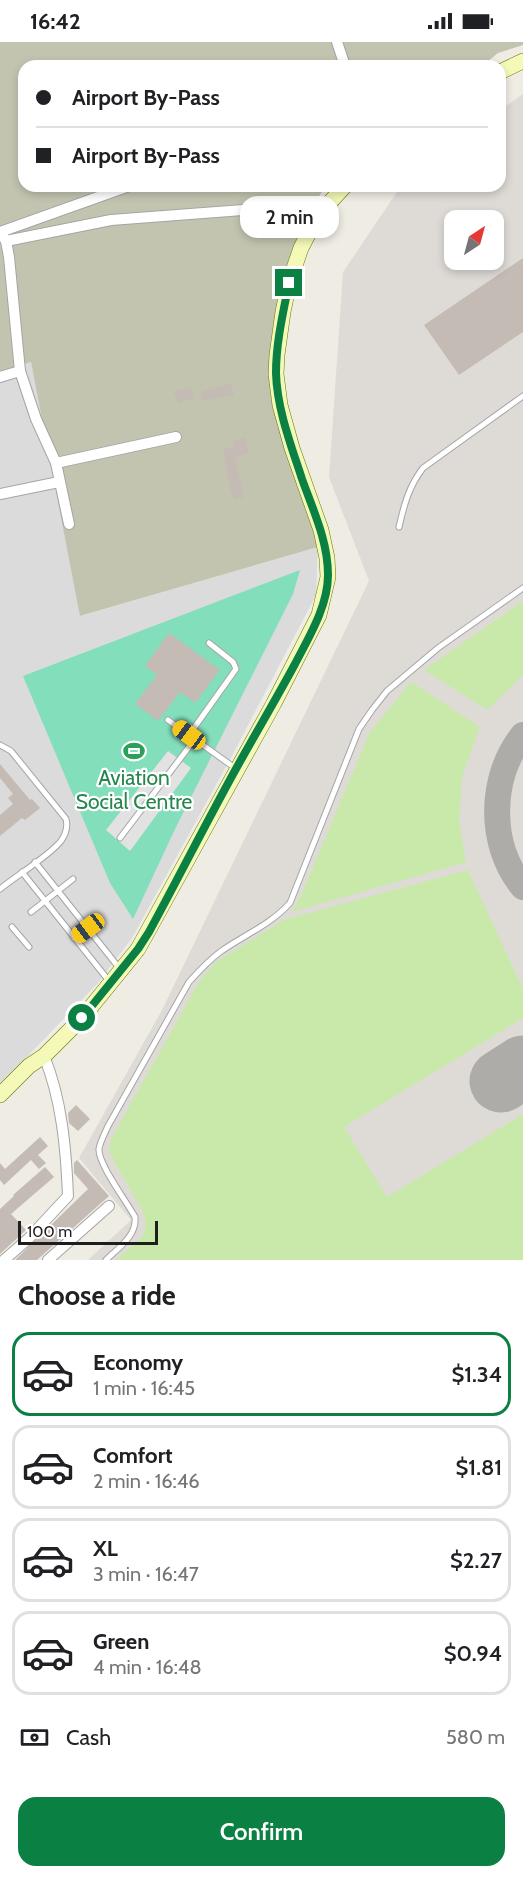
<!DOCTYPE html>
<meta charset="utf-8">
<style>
body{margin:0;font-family:Cabin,sans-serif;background:#f6f6f6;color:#202124;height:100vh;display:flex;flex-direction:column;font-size:22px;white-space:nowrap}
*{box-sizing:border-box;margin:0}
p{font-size:20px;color:#757577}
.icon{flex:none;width:33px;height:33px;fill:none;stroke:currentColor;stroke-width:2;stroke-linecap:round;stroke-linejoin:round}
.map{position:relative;height:1218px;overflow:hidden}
.details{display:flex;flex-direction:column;background:#fff;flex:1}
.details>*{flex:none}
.top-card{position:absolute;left:18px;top:18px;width:488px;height:132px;border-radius:18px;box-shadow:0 3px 9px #0003;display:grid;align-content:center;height:132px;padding:0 18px;background:#fff}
.needle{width:39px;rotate:36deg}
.tools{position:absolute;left:444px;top:168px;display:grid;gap:12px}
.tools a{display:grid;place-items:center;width:60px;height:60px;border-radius:12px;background:#fff;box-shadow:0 3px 9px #0003;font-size:30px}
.scale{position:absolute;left:18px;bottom:15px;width:140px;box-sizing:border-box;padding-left:6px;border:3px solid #1e1e1e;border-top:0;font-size:16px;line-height:21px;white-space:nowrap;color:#1e1e1e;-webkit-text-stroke:4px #fff;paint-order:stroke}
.end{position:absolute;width:27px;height:27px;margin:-14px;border:8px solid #0b8043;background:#fff;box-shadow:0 0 0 3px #fff}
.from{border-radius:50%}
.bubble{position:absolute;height:42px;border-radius:18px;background:#fff;box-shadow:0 3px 9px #0003;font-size:20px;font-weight:600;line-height:42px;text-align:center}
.car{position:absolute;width:18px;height:36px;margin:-18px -9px;border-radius:8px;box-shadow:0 0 4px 2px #0007;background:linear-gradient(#f5c518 24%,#345 0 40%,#f5c518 0 76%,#345 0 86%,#f5c518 0)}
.top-card b{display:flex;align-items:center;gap:21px;height:57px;font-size:22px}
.top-card b+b{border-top:2px solid #e0e0e0}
.top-card i{width:15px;height:15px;background:#202124}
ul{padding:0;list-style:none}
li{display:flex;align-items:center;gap:18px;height:84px;margin:0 12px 9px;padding:0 6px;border:3px solid #e0e0e0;border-radius:18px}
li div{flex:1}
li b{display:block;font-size:22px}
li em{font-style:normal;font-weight:600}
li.on{border-color:#0b8043}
li>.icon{width:54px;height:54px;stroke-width:1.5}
h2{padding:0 18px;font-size:27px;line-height:72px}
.pay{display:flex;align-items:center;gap:15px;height:66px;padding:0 18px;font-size:22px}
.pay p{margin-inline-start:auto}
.button{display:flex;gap:12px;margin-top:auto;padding:12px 18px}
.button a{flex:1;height:69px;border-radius:18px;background:#0b8043;color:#fff;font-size:24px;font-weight:600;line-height:69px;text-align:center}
.status{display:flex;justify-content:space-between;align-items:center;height:42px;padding:0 30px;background:#fff;direction:ltr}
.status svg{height:16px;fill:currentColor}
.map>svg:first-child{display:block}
.residential{fill:#dcdbdb}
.airport{fill:#dedbd6;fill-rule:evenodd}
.construction{fill:#c3c4b0}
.grass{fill:#c9e9aa}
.pitch{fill:#82debb}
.parking{fill:#e2e2e2}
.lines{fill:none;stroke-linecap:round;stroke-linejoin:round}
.taxiway{stroke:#aeaca8;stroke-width:26}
.runway{stroke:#aeaca8;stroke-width:63}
.building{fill:#c4bbb4}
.lane-casing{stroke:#a5a5a5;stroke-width:7}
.street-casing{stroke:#a5a5a5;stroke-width:12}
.secondary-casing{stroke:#687505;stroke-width:16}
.lane{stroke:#fff;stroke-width:5}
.street{stroke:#fff;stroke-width:10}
.secondary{stroke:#f5f9b8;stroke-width:15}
.route{stroke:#0b8043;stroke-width:8}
.labels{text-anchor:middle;stroke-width:4.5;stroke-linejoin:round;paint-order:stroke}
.leisure-label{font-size:21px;fill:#27864d;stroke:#fff}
</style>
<div class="status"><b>16:42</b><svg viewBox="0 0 49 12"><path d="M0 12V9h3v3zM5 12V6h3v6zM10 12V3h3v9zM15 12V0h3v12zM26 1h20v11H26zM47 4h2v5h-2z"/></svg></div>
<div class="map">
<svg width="523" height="1218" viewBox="0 0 523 1218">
<rect width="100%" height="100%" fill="#efece4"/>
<path class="residential" d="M31,319l50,255 237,-69 -2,48 -83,159 -101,184 -34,45 -98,102v-714z"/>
<path class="airport" d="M523,52v1166h-435l43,-40 -52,-62 83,-148 207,-429 -40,-104 14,-205 58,-86h99v-76zM454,178h40v40h-40z"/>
<path class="construction" d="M0,0h523v3l-25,8 -16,13h-458v120h305l-8,7 -19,33 -14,39 -7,157 37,125 -238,69 -49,-254 -31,9z"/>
<g class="grass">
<path d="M523,559v74l-36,35 -63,-40z"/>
<path d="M411,640l69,45 -18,50 -3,44 7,41 -174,50 11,-21 67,-159z"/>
<path d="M468,828l55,119v29l-179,109 43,70 136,-83v146h-407l26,-23 4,-12 -3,-13 -34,-60 2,-13 89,-159 17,-19 69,-42z"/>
</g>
<path class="pitch" d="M300,528l-7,24 -117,233 -43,92 -23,-36 -87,-207z"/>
<path class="parking" d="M168,709l23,17 -61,83 -24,-21z"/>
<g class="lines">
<path class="taxiway" d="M523,693c-34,42 -35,110 0,152"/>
<path class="runway" d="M501,1039l22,-14"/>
</g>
<g class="building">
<path d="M523,216v74l-64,43 -35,-50z"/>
<path d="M231,341l3,12 -32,6 -2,-9z"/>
<path d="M191,345l3,12 -16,4 -4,-12z"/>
<path d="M245,395l4,16 -13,4v4l8,36 -10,3 -6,-20 -5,-31 12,-2 -2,-6z"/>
<path d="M169,591l51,37 -25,33 -15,-11 -22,29 -23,-17 22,-29 -12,-9z"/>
<path d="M0,722l30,36 2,-1 8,9 -15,12 -3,-2 -22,18v-21l13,-11 -5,-6 5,-4 -13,-16z"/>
<path d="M76,1063l14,14 -12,12 -9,-8 -1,-10z"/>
<path d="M40,1095l8,9 -10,9 8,8 -7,6 -8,-9 -27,25 -4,-5v-17l5,6z"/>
<path d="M77,1118l32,36 -72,64h-22l73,-71 -14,-16v-10z"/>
<path d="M45,1125l9,10 -43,37 15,16 -26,24v-45l14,-13 -1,-1z"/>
</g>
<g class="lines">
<defs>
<g id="lane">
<path d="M399,485c5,-22 10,-41 24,-59l100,-72"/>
<path d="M168,678l67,48"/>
<path d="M189,693l47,-66 -3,-7 -24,-19"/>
<path d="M0,703l11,6 55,68c2,8 0,15 -5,22 -12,15 -45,35 -61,48"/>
<path d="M120,796l75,-99"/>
<path d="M35,820l85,107"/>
<path d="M22,830l87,109"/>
<path d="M31,870l42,-33"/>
<path d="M12,885l17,20"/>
<path d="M74,896l14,-10"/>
<path d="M106,1218c12,-12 31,-24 29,-43 -8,-15 -37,-53 -36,-68 1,-7 6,-16 9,-23l81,-144c10,-11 19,-21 31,-30 24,-17 50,-27 70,-49l69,-174 13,-19 15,-19 51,-43 85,-60"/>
</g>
<g id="street">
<path d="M337,0l8,24"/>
<path d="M0,190l6,9 3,16 11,114 16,48 20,44 13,61"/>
<path d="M0,190l129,-46"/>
<path d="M6,199l105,-21 171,-13 11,1 25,7"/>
<path d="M0,335l20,-6"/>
<path d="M56,421l120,-26"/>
<path d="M0,452l59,-12"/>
<path d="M4,1218l24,-21 40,-43c-2,-47 -6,-96 -24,-140"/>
<path d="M48,1218l61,-54"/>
</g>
<g id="secondary">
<path d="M500,30l23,-11"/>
<path d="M0,1053l29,-29 15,-10 38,-38 56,-69 136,-246 45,-88 9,-38 -1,-19 -6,-28 -29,-82 -12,-43 -4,-31 1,-19 6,-43 6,-29 12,-35 17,-33 27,-29"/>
</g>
</defs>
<use href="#lane" class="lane-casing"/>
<use href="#street" class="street-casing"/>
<use href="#secondary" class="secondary-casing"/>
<use href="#lane" class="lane"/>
<use href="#street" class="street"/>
<use href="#secondary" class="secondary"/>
</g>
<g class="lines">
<path class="route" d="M82,976l56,-69 11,-17c30,-55 58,-111 88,-165 19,-34 39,-68 58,-103 14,-27 33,-58 33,-89 0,-34 -15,-65 -26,-96 -11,-34 -25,-70 -26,-106 0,-30 7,-60 13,-90"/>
</g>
<defs>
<symbol id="stadium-bare" viewBox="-9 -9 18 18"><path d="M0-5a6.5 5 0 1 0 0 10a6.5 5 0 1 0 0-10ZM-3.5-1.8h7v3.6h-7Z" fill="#2e9e5b" stroke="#fff" stroke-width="2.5" paint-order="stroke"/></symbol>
</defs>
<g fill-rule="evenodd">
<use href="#stadium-bare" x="119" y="694" width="30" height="30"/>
</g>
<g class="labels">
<g class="leisure-label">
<text x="134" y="743">Aviation<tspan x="134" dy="24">Social Centre</tspan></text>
</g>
</g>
</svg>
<div class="tools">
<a><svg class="needle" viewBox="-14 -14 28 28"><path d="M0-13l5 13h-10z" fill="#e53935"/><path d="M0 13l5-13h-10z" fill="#757577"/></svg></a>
</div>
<div class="scale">100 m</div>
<i class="end from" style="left:82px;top:976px"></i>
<i class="end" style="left:289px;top:241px"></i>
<div class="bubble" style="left:240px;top:154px;width:99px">2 min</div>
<i class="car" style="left:189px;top:693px;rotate:306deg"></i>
<i class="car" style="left:88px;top:886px;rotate:233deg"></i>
<div class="top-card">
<b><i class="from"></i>Airport By-Pass</b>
<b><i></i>Airport By-Pass</b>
</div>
</div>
<section class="details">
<h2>Choose a ride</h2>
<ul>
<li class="on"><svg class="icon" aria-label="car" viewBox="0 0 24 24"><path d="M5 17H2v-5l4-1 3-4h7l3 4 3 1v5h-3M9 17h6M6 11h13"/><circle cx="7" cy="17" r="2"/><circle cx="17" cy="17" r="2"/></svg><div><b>Economy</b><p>1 min · 16:45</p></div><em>$1.34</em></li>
<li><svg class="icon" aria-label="car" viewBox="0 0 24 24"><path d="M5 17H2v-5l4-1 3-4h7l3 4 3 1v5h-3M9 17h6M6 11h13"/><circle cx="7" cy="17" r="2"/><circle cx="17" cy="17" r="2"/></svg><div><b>Comfort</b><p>2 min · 16:46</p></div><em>$1.81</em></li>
<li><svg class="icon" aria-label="car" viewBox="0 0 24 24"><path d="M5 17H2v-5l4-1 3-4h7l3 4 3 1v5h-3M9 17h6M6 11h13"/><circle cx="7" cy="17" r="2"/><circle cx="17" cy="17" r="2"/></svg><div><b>XL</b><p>3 min · 16:47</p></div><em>$2.27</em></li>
<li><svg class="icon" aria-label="car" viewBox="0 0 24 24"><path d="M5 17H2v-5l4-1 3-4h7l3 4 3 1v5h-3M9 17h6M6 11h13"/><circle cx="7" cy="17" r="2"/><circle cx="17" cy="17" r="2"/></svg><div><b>Green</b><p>4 min · 16:48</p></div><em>$0.94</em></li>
</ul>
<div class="pay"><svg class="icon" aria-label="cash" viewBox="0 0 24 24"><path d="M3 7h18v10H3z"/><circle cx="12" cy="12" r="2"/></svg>Cash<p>580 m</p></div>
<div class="button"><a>Confirm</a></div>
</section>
